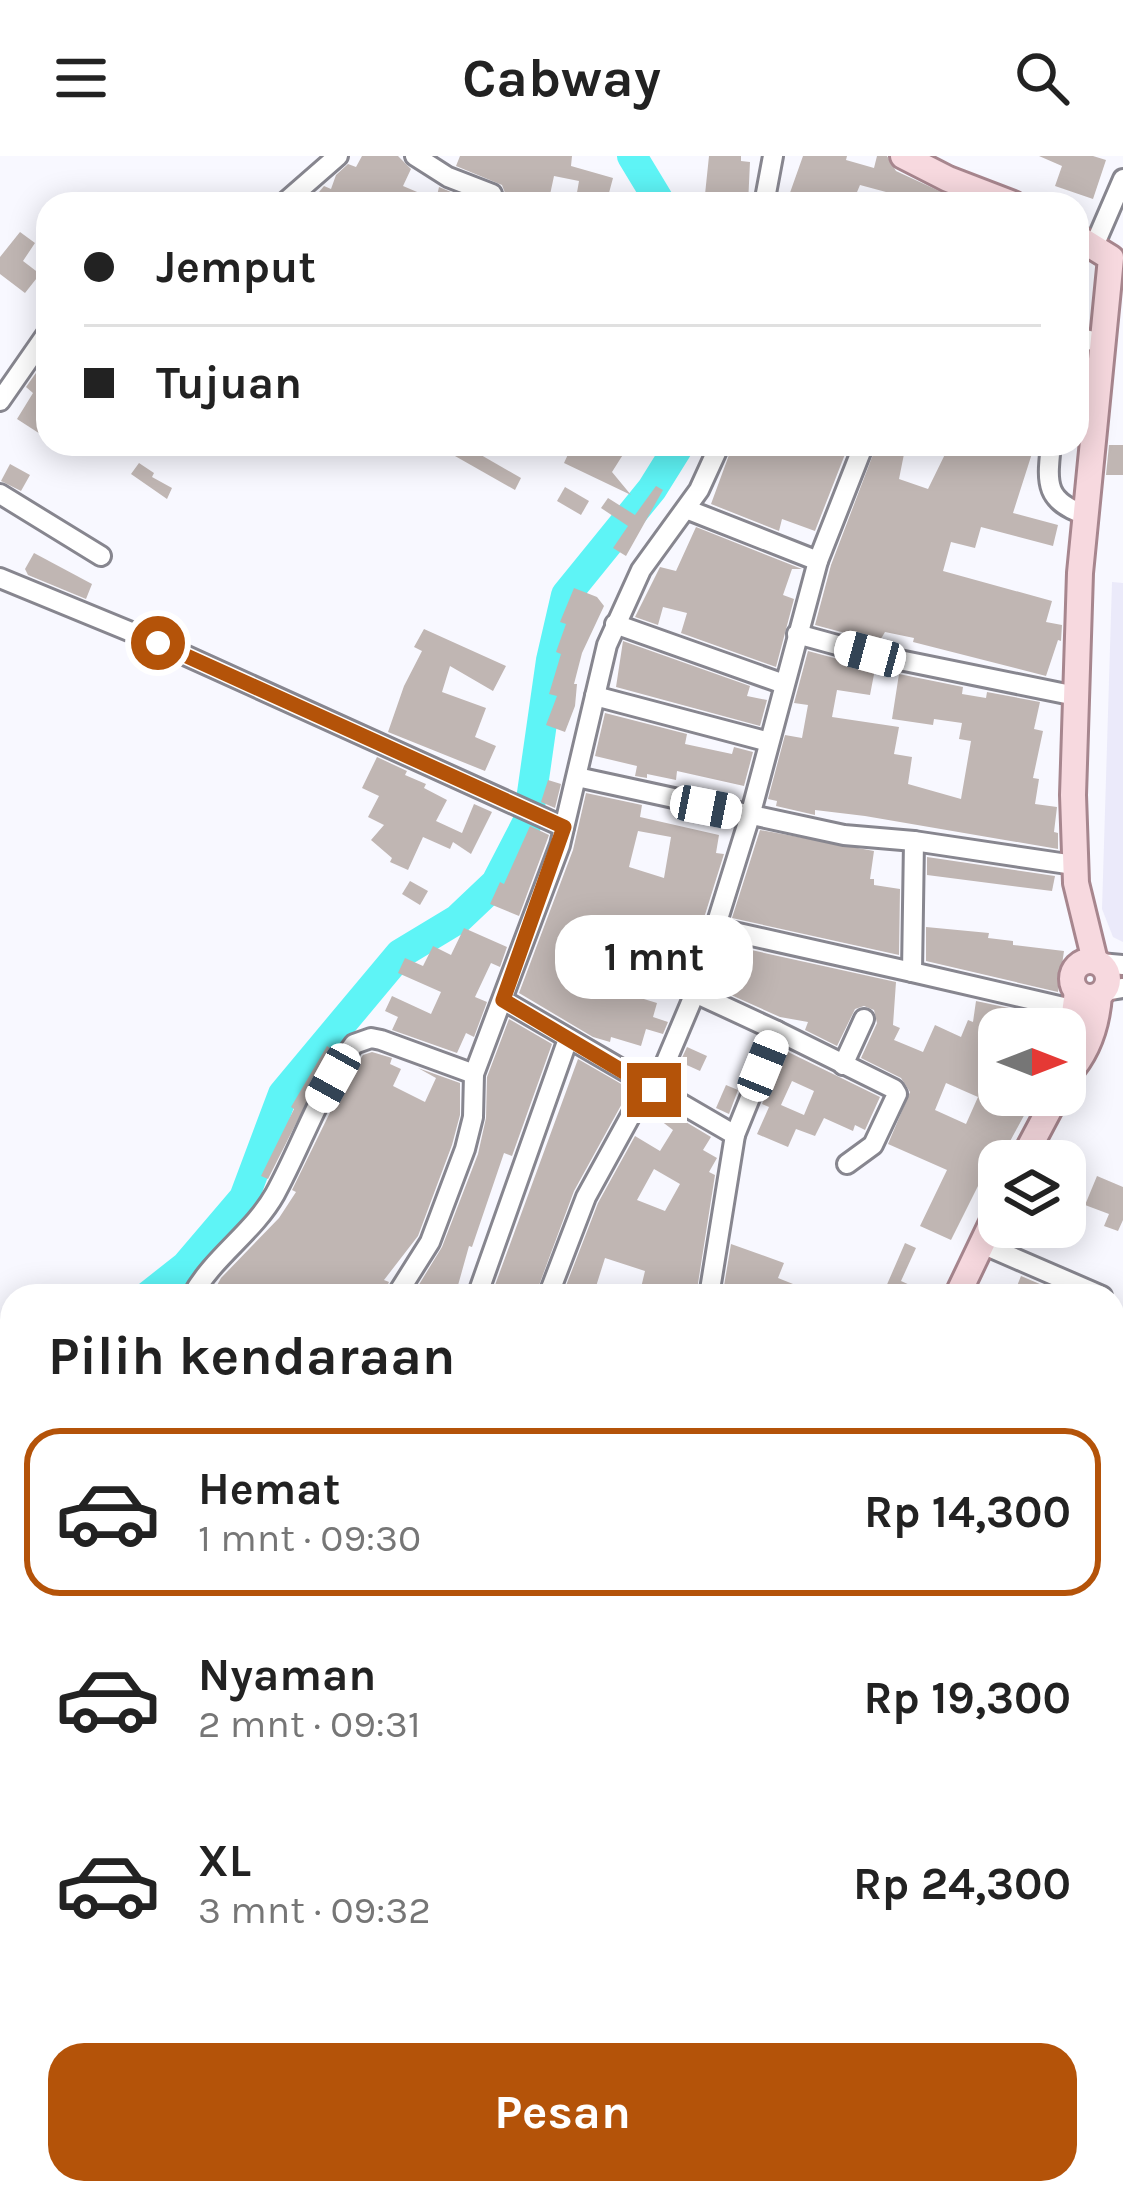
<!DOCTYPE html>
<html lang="id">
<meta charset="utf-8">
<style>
body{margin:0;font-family:Karla,sans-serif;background:#f6f6f6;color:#222;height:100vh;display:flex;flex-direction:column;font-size:45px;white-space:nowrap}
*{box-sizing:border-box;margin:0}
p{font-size:39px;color:#767676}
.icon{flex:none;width:66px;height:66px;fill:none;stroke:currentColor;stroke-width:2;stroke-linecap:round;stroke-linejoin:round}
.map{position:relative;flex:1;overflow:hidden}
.sheet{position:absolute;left:0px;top:1128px;width:1125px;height:921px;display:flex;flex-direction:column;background:#fff;border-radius:36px 36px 0 0;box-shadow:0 6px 30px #0003}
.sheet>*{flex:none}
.banner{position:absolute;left:36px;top:36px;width:1053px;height:264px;border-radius:36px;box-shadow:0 6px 30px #0003;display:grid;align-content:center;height:264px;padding:0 48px;background:#fff}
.needle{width:78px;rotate:90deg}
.controls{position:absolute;left:978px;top:852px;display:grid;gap:24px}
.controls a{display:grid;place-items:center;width:108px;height:108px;border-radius:24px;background:#fff;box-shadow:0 6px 30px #0003;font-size:60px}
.end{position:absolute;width:54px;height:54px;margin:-27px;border:15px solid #b45309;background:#fff;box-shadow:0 0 0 6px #fff}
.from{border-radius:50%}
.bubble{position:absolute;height:84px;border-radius:36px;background:#fff;box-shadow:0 6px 30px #0003;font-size:39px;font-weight:700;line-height:84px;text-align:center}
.car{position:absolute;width:36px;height:72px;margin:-36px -18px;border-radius:15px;box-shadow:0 0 9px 3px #0007;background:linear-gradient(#fff 24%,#345 0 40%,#fff 0 76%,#345 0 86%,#fff 0)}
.banner b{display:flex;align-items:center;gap:42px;height:114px;font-size:45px}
.banner b+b{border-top:3px solid #e0e0e0}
.banner i{width:30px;height:30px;background:#222}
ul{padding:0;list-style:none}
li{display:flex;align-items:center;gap:36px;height:168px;margin:0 24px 18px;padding:0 24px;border:6px solid transparent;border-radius:36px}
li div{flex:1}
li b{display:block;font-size:45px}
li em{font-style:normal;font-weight:700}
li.on{border-color:#b45309}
li>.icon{width:108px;height:108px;stroke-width:1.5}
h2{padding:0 48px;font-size:54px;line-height:144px}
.cta{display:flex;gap:24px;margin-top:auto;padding:24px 48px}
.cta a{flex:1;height:138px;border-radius:36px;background:#b45309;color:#fff;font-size:48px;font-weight:700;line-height:138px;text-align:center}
header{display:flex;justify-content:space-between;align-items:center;height:156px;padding:0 48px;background:#fff;font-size:54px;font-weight:700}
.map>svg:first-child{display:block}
.built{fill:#ebeafa}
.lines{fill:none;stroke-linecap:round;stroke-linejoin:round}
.river{stroke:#5ef4f6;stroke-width:30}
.building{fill:#c0b6b3;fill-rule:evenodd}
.minor-casing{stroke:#87868f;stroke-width:24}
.major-casing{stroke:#a7868e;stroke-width:30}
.highway-casing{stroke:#a7868e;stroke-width:33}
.minor{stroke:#fff;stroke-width:18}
.major{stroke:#f7d9df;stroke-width:24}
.highway{stroke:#f2bfc9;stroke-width:27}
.route{stroke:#b45309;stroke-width:15}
</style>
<header><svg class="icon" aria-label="menu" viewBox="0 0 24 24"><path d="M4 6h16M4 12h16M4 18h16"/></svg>Cabway<svg class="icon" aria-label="search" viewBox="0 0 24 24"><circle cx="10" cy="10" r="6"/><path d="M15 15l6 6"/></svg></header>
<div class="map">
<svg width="1123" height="2047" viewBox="0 0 1123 2047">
<rect width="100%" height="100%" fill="#f8f8ff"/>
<path class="built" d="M1112,426l11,1v359l-10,-5 -11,-28z"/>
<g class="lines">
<g class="river">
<path d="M632,0l29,48"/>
<path d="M148,1140l38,-30 58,-68 39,-104 117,-140 58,-35 38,-36 32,-62 23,-161 15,-65 86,-106 28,-45"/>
<path d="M0,1199l12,-3"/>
</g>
</g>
<g class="building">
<path d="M362,0h36l13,13 -8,17 33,14 3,-13 41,17h-171l15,-18 7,3 5,-14 12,-11 8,3z"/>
<path d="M460,0h112l-1,10 42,12 -7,26h-31l4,-23 -25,-5 -6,28h-47l4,-11 -3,-8 -46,-19z"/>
<path d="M709,0h32v5l9,1 -2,42h-44z"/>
<path d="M803,0h44l-1,4 28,8 3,-12h10l9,15 71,33h-85l4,-12 -26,-7 -8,19h-66z"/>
<path d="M1039,0h54l13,4 -13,39 -38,-13 7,-20z"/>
<path d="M20,76l15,11 -12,18 17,13 -15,19 -25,-19v-17z"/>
<path d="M48,200v39l-10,14 10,7v23l-31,-20 16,-26 -7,-6z"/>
<path d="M462,288l59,34 -6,12 -60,-34z"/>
<path d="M584,288h26l14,9 -12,19 19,23 -67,-32 6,-13 8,3z"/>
<path d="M733,288h44l30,11 4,-11h38l-34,87 -33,-12 -3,12 -68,-27z"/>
<path d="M877,288h29l-7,35 29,10 22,-45h85l-22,69 45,12 -5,21 -72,-19 -6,21 -24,-6 -8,29 109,30 -6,21 16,3 -1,16 -3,-1 -12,36 -133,-34 1,-4 -29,-6 -6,10 -64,-17 16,-60z"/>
<path d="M1109,289h14v30h-17z"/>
<path d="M139,307l15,10 -2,4 20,11 -5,11 -36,-25z"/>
<path d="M10,308l20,11 -9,16 -20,-10z"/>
<path d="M656,330l7,4 -37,66 -13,-8 15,-22 -27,-18 7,-10 27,17z"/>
<path d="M565,331l24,14 -8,14 -24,-14z"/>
<path d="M696,371l106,42h-10l-9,26 11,4 -18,68 -95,-34 6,-20 -24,-6 -5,18 -23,-8 25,-50 16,4z"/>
<path d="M34,397l58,31 -6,15 -58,-24 -3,-6z"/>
<path d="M574,432l23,9 7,9 -22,47 -8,31h3l-2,22 -10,26 -19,-7 11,-29 -8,-2 12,-40 -5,-2 10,-28 -6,-2z"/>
<path d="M424,473l82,37 -13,25 -43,-25 -8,26 44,16 -11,29 21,9 -11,25 -97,-39 16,-46 18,-35 -8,-4z"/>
<path d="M623,485l127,45 -3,10 20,4 -7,26 -144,-39z"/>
<path d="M808,495l67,18 -5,26 -33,-5 -5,27 67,10 -5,27 18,3 -4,27 53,15 10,-58 -12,-2 3,-16 -28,-4 -1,6 -41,-6 7,-45 64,13 -1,7 24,4 1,-6 53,10 -6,27 9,2 -10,47 6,1 -4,25 22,3 -3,25 4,1v16l-193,-33 -50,-6v5l-39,-9 1,-5 -9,-2 17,-64 17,3 6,-33 -14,-2z"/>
<path d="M605,557l82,21 -2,10 47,10 2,-7 19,5 -9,34 -67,-15 -1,9 -29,-6v4l-12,-2 2,-10 -42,-10z"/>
<path d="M377,601l30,14 -2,4 21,9 -2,4 23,12 -11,21 26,12 12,-29 18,8 -21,42 -18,-12 -3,7 -27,-12 -15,33 -18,-8 2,-4 -21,-18 13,-15 -16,-8 11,-21 -17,-8z"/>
<path d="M548,624l13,4 -6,24 -14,-6z"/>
<path d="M586,637l56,12 -2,12 79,18 -3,18 8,1 -36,115 -42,-11 -12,38 23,7 -4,14 15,5 -5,12 -17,-5 -5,17 -30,-9 -1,5 -17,-5 -74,-44 54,-143zM638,675l33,6 -7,41 -35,-11zM615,761l29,8 -9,29 -29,-9z"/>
<path d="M530,670l19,9 -30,81 -29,-12 10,-22 4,2z"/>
<path d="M760,674l114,21 -4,28h4v6l26,4 -1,66 -167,-37z"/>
<path d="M927,701l128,19 -3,15 -125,-16z"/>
<path d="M410,725l18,10 -8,14 -18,-11z"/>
<path d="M926,771l63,6 -1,5 25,3v4l51,6 -6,41 -132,-31z"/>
<path d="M464,772l43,19 -7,20 -9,-4 -16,34 12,5 -13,35 -8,-4 -9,20 -65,-23 6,-13 -13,-6 7,-15 39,18 10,-22 -43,-19 7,-15 18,8 10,-20 18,9z"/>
<path d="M724,788l172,38 -3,43 7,3 -6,12 29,12 12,-27 26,12 7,-17 5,2 3,-21 33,7 -3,21h-7v66l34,4 -25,46 -5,-2 -19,43 -5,-2 -28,56 -31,-14 27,-56 -59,-26 22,-52 -9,-14 -40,-20 16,-35 -3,-13 -10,-4 -9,3 -18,37 -32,-16 3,-8 -28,-5 -69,-31zM946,927l32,14 -12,27 -31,-14z"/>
<path d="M509,863l43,25 -40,112 -8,-3 -32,94 -3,-1 -14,50h-43l30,-49 36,-93 8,-36 1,-41z"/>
<path d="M327,890l6,4 -60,119 -5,10 -7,-3 33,-67 -3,-2z"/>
<path d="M687,891l20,9 -7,15 -20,-9z"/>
<path d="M784,894l96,47 -15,33 -10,-5 -2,6 -29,-13 -9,18 -19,-7 -8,18 -31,-13 12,-27 -7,-3zM792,925l22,10 -10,24 -23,-10z"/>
<path d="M372,896l20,6 -2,6 11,5 -8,17 32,16 11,-24 -18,-10 42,15v32l-8,30 -34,91 -34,44 5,2 -6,14h-172l10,-18 58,-60 17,-26 -4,-2 51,-104 20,-31z"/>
<path d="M578,903l52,30 -56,102 -39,105h-44z"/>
<path d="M726,929l12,5 -9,24 -13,-6z"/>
<path d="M654,947l57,34 -8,13 14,8 -8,14 6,3 -19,121h-57l6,-25 -40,-13 -12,38h-31l36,-93 37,-67 25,15 13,-21 -25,-19zM654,1013l26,15 -15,27 -28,-11z"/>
<path d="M1097,1020l26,11v33l-5,11 -14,-5 5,-12 -24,-9z"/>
<path d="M905,1087l11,5 -15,33 33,15h-52z"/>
<path d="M731,1088l53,19 -6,15 45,18h-90l-10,-4z"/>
<path d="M1021,1120l47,20h-55z"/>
<path d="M0,1234l12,8v167l-12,-10z"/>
<path d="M0,1549l12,7v27l-12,-8z"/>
<path d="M12,1823v47l-12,-6v-18z"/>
</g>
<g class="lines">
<defs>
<g id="minor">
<path d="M415,0l33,21 44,17"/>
<path d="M283,48l55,-48"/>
<path d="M764,48l9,-48"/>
<path d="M1094,90l29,-67"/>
<path d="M1077,181l24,6"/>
<path d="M0,245l48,-69"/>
<path d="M1051,288c-4,39 -7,57 35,71"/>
<path d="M0,338l101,62"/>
<path d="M686,353l132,52"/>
<path d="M0,422l158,65 406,184"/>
<path d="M615,468l169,60"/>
<path d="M797,478l73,20 206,42"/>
<path d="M595,540l174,46"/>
<path d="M577,621l267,58 70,6 160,24"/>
<path d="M914,685l-2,131 160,37"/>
<path d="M716,772l196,44"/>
<path d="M1100,807l23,2"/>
<path d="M1104,835l19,-3"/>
<path d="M503,844l232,135 -26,161"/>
<path d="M777,875l117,58 3,5 -24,51 -26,19"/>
<path d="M843,909l21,-46"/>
<path d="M654,934l41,-97"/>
<path d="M735,979l42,-104 -82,-38 55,-177 68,-255 46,-117"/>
<path d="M982,1088l120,52"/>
<path d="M192,1140c21,-39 61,-63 83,-102 27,-49 45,-105 79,-150l17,-6 10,2 93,34"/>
<path d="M396,1140l34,-54 35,-93 8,-32 1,-43 86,-229 47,-200 34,-75 58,-80 21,-46"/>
<path d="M477,1140l91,-257"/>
<path d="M548,1140l38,-99 61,-111"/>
<path d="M0,1594l12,5"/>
<path d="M1113,1705l10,-36"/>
<path d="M1113,1901l10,-22"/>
<path d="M140,2047l4,-10"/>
<path d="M906,2047l2,-6"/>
<path d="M1052,2047l4,-10"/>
</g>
<g id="major">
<path d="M903,0l45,23 65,25"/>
<path d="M1077,81l34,21 -31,315 -7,222 3,88 19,78"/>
<circle cx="1090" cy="823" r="18"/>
<path d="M1068,918c20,-22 29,-49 31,-79"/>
<path d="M1065,923l12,-87"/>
<path d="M1022,1005l35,-66"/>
<path d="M957,1140l42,-88"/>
</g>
<g id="highway">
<path d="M0,1934l12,3"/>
<path d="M0,1955l12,2"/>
<path d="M444,2037l50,10"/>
<path d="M541,2037l44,10"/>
</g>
</defs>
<use href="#minor" class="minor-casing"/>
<use href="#major" class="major-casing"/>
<use href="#highway" class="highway-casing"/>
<use href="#minor" class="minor"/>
<use href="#major" class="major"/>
<use href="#highway" class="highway"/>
</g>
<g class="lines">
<path class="route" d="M158,487l406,184 -61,173 151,90"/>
</g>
</svg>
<div class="controls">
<a><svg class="needle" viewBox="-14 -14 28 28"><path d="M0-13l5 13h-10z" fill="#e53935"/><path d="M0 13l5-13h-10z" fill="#767676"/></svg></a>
<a><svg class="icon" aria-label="layers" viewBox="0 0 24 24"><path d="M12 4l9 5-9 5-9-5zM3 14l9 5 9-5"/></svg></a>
</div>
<i class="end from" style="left:158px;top:487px"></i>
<i class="end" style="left:654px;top:934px"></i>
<div class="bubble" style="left:555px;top:759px;width:198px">1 mnt</div>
<i class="car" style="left:870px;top:498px;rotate:285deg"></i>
<i class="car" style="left:706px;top:651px;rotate:101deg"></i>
<i class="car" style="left:763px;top:910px;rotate:22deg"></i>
<i class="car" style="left:333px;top:922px;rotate:209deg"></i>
<div class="banner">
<b><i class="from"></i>Jemput</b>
<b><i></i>Tujuan</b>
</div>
<section class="sheet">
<h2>Pilih kendaraan</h2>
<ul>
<li class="on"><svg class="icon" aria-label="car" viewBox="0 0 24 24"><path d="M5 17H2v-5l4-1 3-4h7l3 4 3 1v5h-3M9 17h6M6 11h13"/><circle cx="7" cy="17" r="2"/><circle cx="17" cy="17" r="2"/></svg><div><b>Hemat</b><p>1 mnt · 09:30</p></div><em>Rp 14,300</em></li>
<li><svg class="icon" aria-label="car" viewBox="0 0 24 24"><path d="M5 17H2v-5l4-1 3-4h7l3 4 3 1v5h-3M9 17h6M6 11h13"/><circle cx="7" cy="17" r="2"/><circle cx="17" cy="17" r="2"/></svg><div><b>Nyaman</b><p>2 mnt · 09:31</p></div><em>Rp 19,300</em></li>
<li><svg class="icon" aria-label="car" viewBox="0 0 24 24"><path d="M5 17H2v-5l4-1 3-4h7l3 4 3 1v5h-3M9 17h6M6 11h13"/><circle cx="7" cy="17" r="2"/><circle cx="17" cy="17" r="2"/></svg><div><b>XL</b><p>3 mnt · 09:32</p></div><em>Rp 24,300</em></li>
</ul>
<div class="cta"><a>Pesan</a></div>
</section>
</div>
